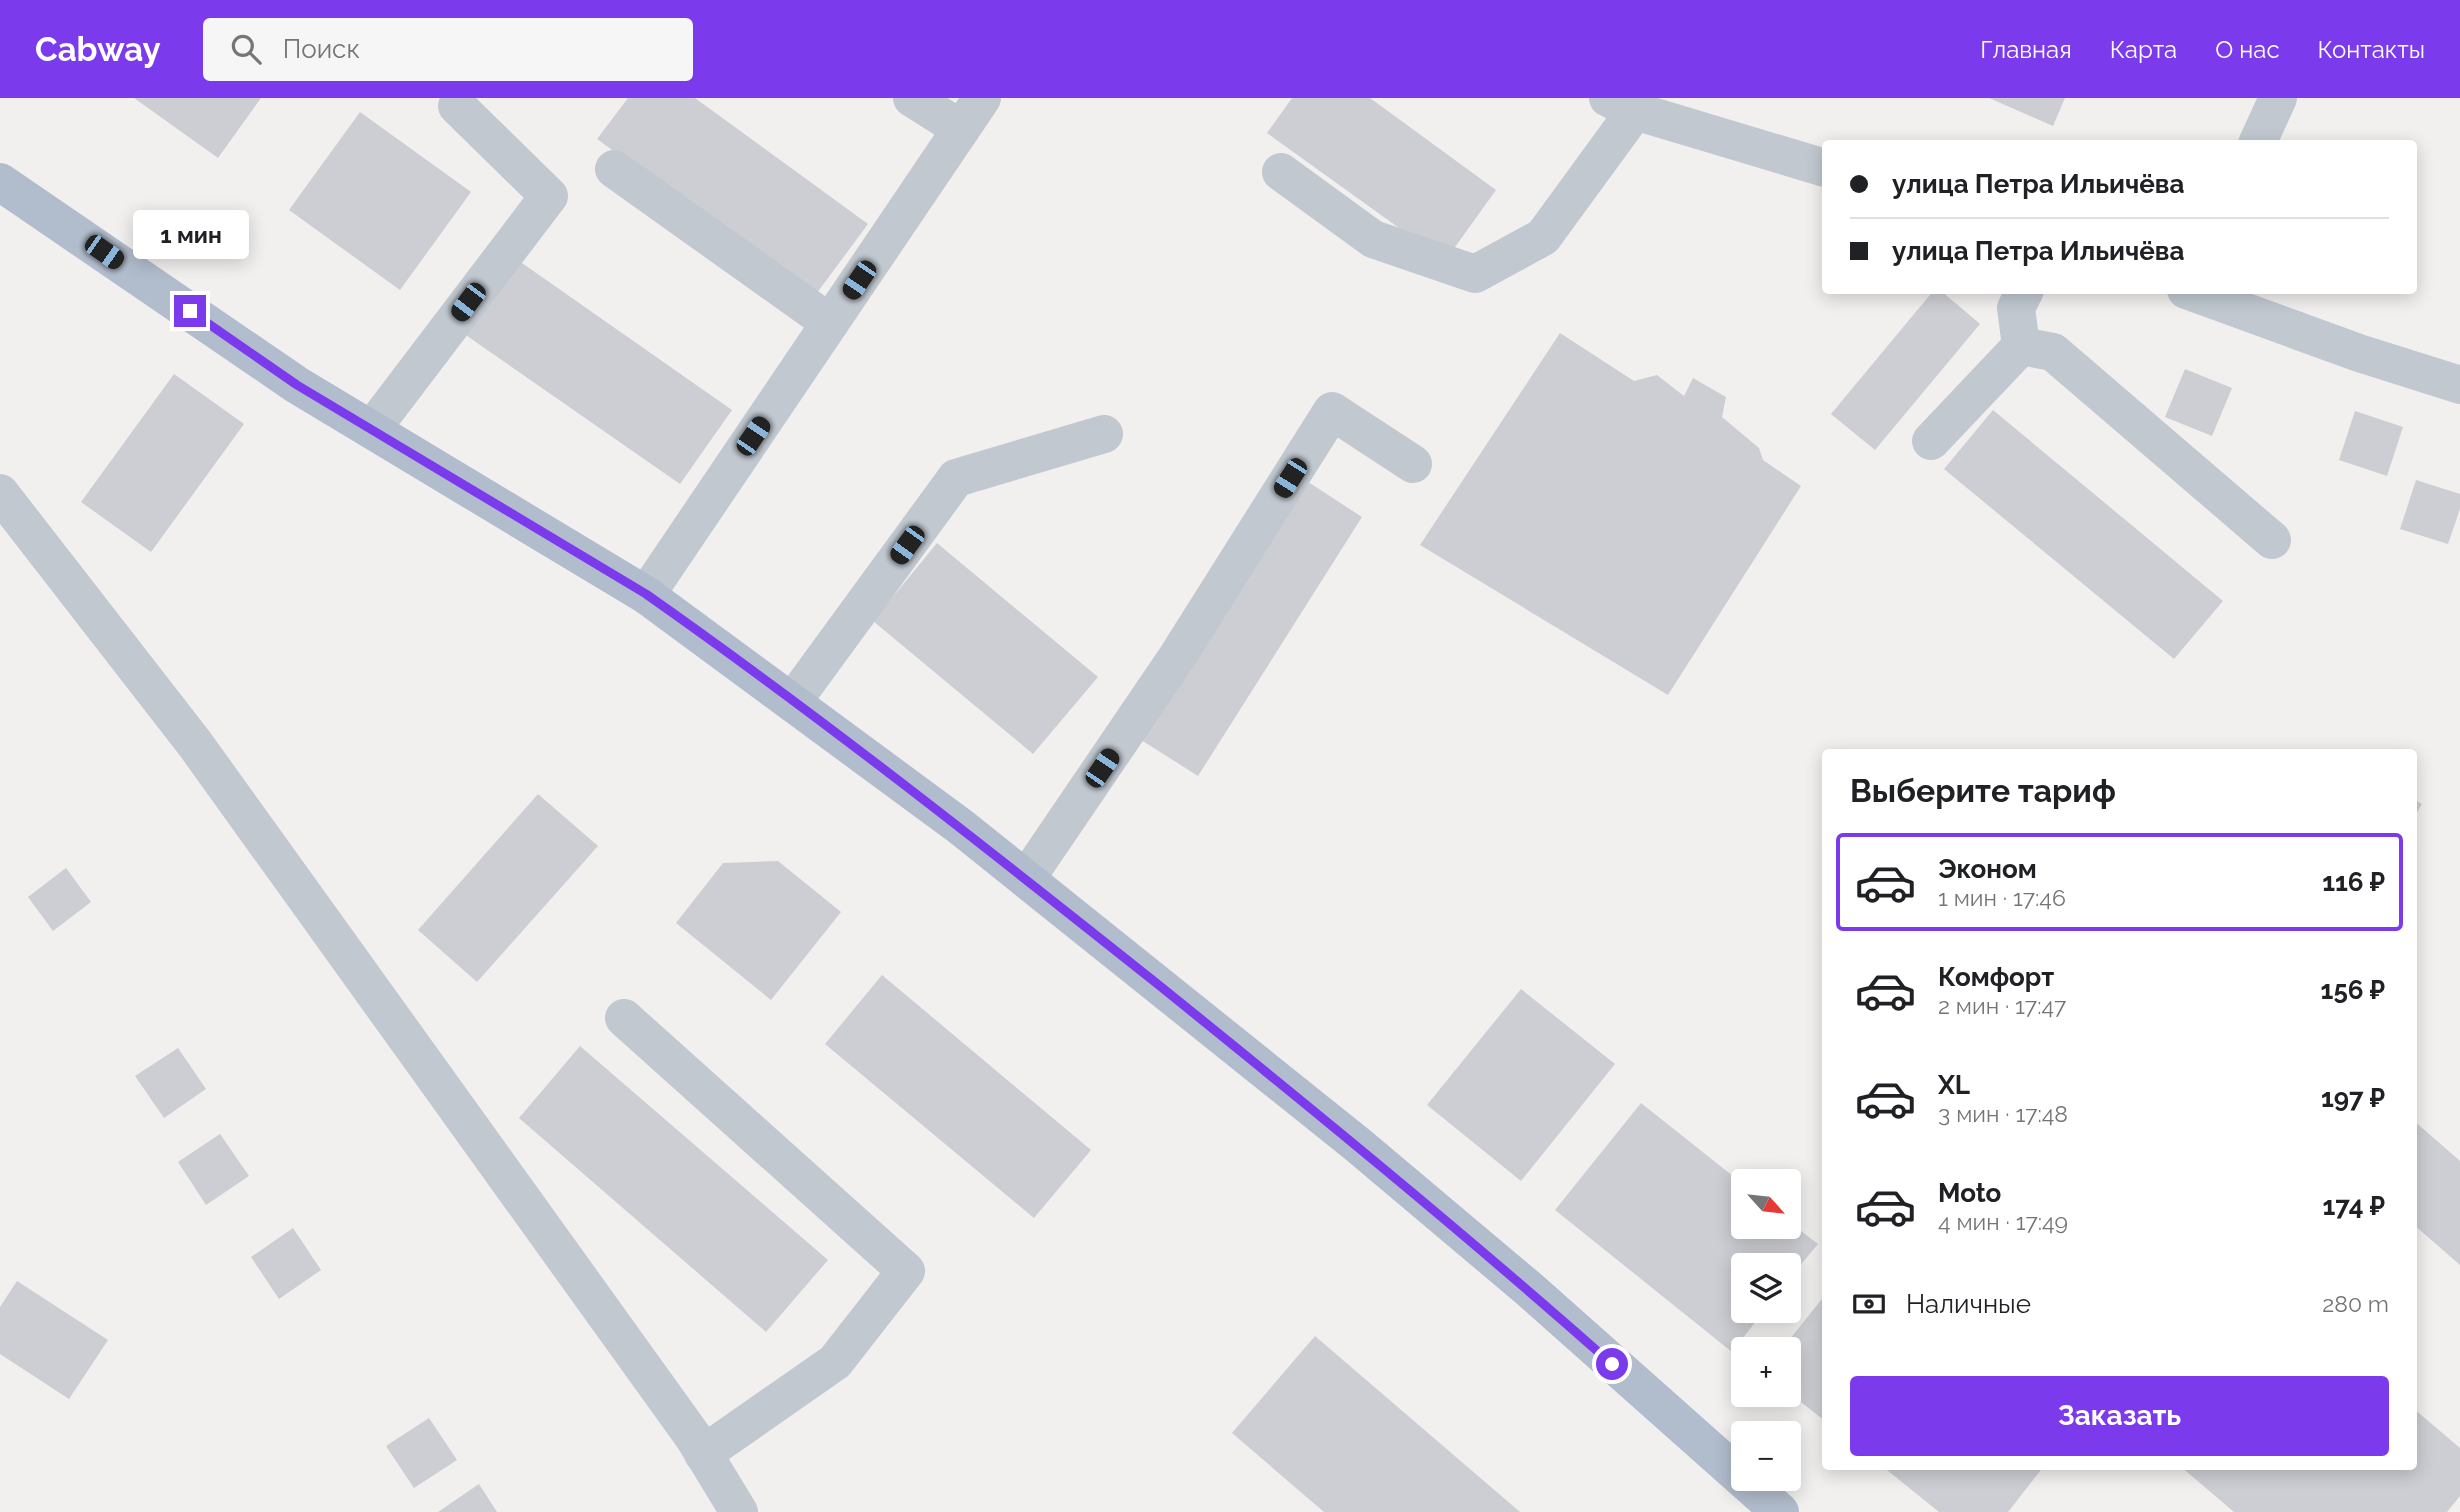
<!DOCTYPE html>
<html lang="ru">
<meta charset="utf-8">
<style>
body{margin:0;font-family:Raleway,sans-serif;background:#f6f6f6;color:#202124;height:100vh;display:flex;flex-direction:column;font-size:26px;white-space:nowrap}
*{box-sizing:border-box;margin:0}
p{font-size:23px;color:#757577}
.icon{flex:none;width:38px;height:38px;fill:none;stroke:currentColor;stroke-width:2;stroke-linecap:round;stroke-linejoin:round}
.map{position:relative;flex:1;overflow:hidden}
.panel{position:absolute;left:1822px;top:651px;width:595px;height:721px;display:flex;flex-direction:column;background:#fff;border-radius:7px;box-shadow:0 4px 18px #0003}
.panel>*{flex:none}
.guide{position:absolute;left:1822px;top:42px;width:595px;height:154px;border-radius:7px;box-shadow:0 4px 18px #0003;display:grid;align-content:center;height:154px;padding:0 28px;background:#fff}
.needle{width:46px;rotate:117deg}
.fabs{position:absolute;left:1731px;top:1071px;display:grid;gap:14px}
.fabs a{display:grid;place-items:center;width:70px;height:70px;border-radius:7px;background:#fff;box-shadow:0 4px 18px #0003;font-size:35px}
.end{position:absolute;width:32px;height:32px;margin:-16px;border:9px solid #7c3aed;background:#fff;box-shadow:0 0 0 4px #fff}
.from{border-radius:50%}
.bubble{position:absolute;height:49px;border-radius:7px;background:#fff;box-shadow:0 4px 18px #0003;font-size:23px;font-weight:700;line-height:49px;text-align:center}
.car{position:absolute;width:21px;height:42px;margin:-21px -10px;border-radius:9px;box-shadow:0 0 5px 2px #0007;background:linear-gradient(#222 24%,#8ab4d8 0 40%,#222 0 76%,#8ab4d8 0 86%,#222 0)}
.guide b{display:flex;align-items:center;gap:24px;height:66px;font-size:26px}
.guide b+b{border-top:2px solid #e0e0e0}
.guide i{width:18px;height:18px;background:#202124}
ul{padding:0;list-style:none}
li{display:flex;align-items:center;gap:21px;height:98px;margin:0 14px 10px;padding:0 14px;border:4px solid transparent;border-radius:7px}
li div{flex:1}
li b{display:block;font-size:26px}
li em{font-style:normal;font-weight:700}
li.on{border-color:#7c3aed}
li>.icon{width:63px;height:63px;stroke-width:1.5}
h2{padding:0 28px;font-size:32px;line-height:84px}
.pay{display:flex;align-items:center;gap:18px;height:77px;padding:0 28px;font-size:26px}
.pay p{margin-inline-start:auto}
.cta{display:flex;gap:14px;margin-top:auto;padding:14px 28px}
.cta a{flex:1;height:80px;border-radius:7px;background:#7c3aed;color:#fff;font-size:28px;font-weight:700;line-height:80px;text-align:center}
header{display:flex;align-items:center;gap:42px;box-sizing:border-box;height:98px;padding:0 35px;background:#7c3aed;color:#fff}
header strong{font-size:33px}
nav{display:flex;gap:38px;margin-inline-start:auto;font-size:24px}
.search{width:490px;height:63px;background:#f6f6f6;display:flex;align-items:center;gap:18px;box-sizing:border-box;padding:0 24px;border-radius:7px;color:#757577;font-size:26px}
.map>svg:first-child{display:block}
.building{fill:#ccced3}
.lines{fill:none;stroke-linecap:round;stroke-linejoin:round}
.minor{stroke:#c1c8d0;stroke-width:38}
.major{stroke:#b1bccc;stroke-width:38}
.route{stroke:#7c3aed;stroke-width:9}
</style>
<header>
<strong>Cabway</strong>
<div class="search"><svg class="icon" aria-label="search" viewBox="0 0 24 24"><circle cx="10" cy="10" r="6"/><path d="M15 15l6 6"/></svg>Поиск</div>
<nav><a>Главная</a><a>Карта</a><a>О нас</a><a>Контакты</a></nav>
</header>
<div class="map">
<svg width="2460" height="1414" viewBox="0 0 2460 1414">
<rect width="100%" height="100%" fill="#f2f0ef"/>
<g class="building">
<path d="M134,0h127l-43,60z"/>
<path d="M628,0h67l173,126 -54,73 -217,-158z"/>
<path d="M1292,0h78l126,92 -51,71 -178,-128z"/>
<path d="M1989,0h76l-12,28z"/>
<path d="M360,14l111,80 -71,98 -111,-80z"/>
<path d="M512,158l220,154 -52,74 -220,-153z"/>
<path d="M1934,192h6l40,34 -105,126 -44,-36z"/>
<path d="M1560,235l74,48 23,-6 27,21 9,-18 33,19 -4,20 37,31 4,12 38,26 -133,209 -248,-150z"/>
<path d="M2185,271l47,19 -20,48 -47,-19z"/>
<path d="M174,276l70,50 -93,128 -70,-50z"/>
<path d="M1993,312l230,191 -49,58 -230,-190z"/>
<path d="M2355,313l48,16 -16,49 -48,-16z"/>
<path d="M1302,380l60,39 -164,259 -60,-38z"/>
<path d="M2416,382l44,14v15l-12,35 -48,-15z"/>
<path d="M937,445l161,134 -65,77 -160,-133z"/>
<path d="M538,696l60,52 -121,136 -59,-52z"/>
<path d="M2413,701l9,5 -9,15z"/>
<path d="M778,763l63,51 -70,88 -95,-77 47,-60z"/>
<path d="M66,770l25,34 -38,29 -25,-34z"/>
<path d="M882,877l209,175 -57,68 -209,-174z"/>
<path d="M1521,891l94,75 -94,117 -94,-76z"/>
<path d="M580,948l248,214 -62,72 -247,-214z"/>
<path d="M178,950l28,41 -42,29 -29,-42z"/>
<path d="M1641,1005l102,81v43h45v-6l30,23 -30,36v-15h-45v46h21l-32,41 -177,-142z"/>
<path d="M2413,1022l47,41v104l-47,-41z"/>
<path d="M220,1036l29,42 -43,29 -28,-43z"/>
<path d="M293,1130l28,42 -42,29 -28,-42z"/>
<path d="M17,1183l91,59 -39,59 -69,-45v-47z"/>
<path d="M1825,1197v126l-37,-29v-43h-6z"/>
<path d="M1315,1238l205,176h-196l-92,-79z"/>
<path d="M2413,1310l47,40v48l-13,16h-213l-54,-46h233z"/>
<path d="M429,1320l28,42 -43,28 -28,-42z"/>
<path d="M1882,1368h162l-36,46h-69z"/>
<path d="M479,1386l18,28h-59z"/>
</g>
<g class="lines">
<g class="minor">
<path d="M912,0l49,31"/>
<path d="M1608,0l27,13 190,57"/>
<path d="M2257,46l21,-46"/>
<path d="M614,71l216,154"/>
<path d="M1281,74l92,67 102,35 68,-37 92,-126"/>
<path d="M2186,192l173,63 101,32"/>
<path d="M2021,248l32,6 219,188"/>
<path d="M372,331l177,-233 -92,-90"/>
<path d="M1931,343l90,-95 -5,-38 9,-18"/>
<path d="M0,395l195,251 499,694 45,74"/>
<path d="M646,497l336,-497"/>
<path d="M793,603l163,-223 148,-44"/>
<path d="M1026,781l151,-222 155,-246 81,53"/>
<path d="M624,920l282,253 -71,91 -132,92"/>
</g>
<path class="major" d="M0,84l297,203 349,210 315,232 397,318 171,144 251,223"/>
</g>
<g class="lines">
<path class="route" d="M190,213l107,74 349,209c175,123 342,255 509,388 155,125 308,250 457,382"/>
</g>
</svg>
<div class="fabs">
<a><svg class="needle" viewBox="-14 -14 28 28"><path d="M0-13l5 13h-10z" fill="#e53935"/><path d="M0 13l5-13h-10z" fill="#757577"/></svg></a>
<a><svg class="icon" aria-label="layers" viewBox="0 0 24 24"><path d="M12 4l9 5-9 5-9-5zM3 14l9 5 9-5"/></svg></a>
<a>+</a>
<a>−</a>
</div>
<i class="end from" style="left:1612px;top:1266px"></i>
<i class="end" style="left:190px;top:213px"></i>
<div class="bubble" style="left:133px;top:112px;width:116px">1 мин</div>
<i class="car" style="left:104px;top:154px;rotate:125deg"></i>
<i class="car" style="left:859px;top:182px;rotate:214deg"></i>
<i class="car" style="left:468px;top:204px;rotate:217deg"></i>
<i class="car" style="left:753px;top:338px;rotate:34deg"></i>
<i class="car" style="left:1290px;top:380px;rotate:212deg"></i>
<i class="car" style="left:907px;top:447px;rotate:216deg"></i>
<i class="car" style="left:1102px;top:670px;rotate:34deg"></i>
<div class="guide">
<b><i class="from"></i>улица Петра Ильичёва</b>
<b><i></i>улица Петра Ильичёва</b>
</div>
<section class="panel">
<h2>Выберите тариф</h2>
<ul>
<li class="on"><svg class="icon" aria-label="car" viewBox="0 0 24 24"><path d="M5 17H2v-5l4-1 3-4h7l3 4 3 1v5h-3M9 17h6M6 11h13"/><circle cx="7" cy="17" r="2"/><circle cx="17" cy="17" r="2"/></svg><div><b>Эконом</b><p>1 мин · 17:46</p></div><em>116 ₽</em></li>
<li><svg class="icon" aria-label="car" viewBox="0 0 24 24"><path d="M5 17H2v-5l4-1 3-4h7l3 4 3 1v5h-3M9 17h6M6 11h13"/><circle cx="7" cy="17" r="2"/><circle cx="17" cy="17" r="2"/></svg><div><b>Комфорт</b><p>2 мин · 17:47</p></div><em>156 ₽</em></li>
<li><svg class="icon" aria-label="car" viewBox="0 0 24 24"><path d="M5 17H2v-5l4-1 3-4h7l3 4 3 1v5h-3M9 17h6M6 11h13"/><circle cx="7" cy="17" r="2"/><circle cx="17" cy="17" r="2"/></svg><div><b>XL</b><p>3 мин · 17:48</p></div><em>197 ₽</em></li>
<li><svg class="icon" aria-label="car" viewBox="0 0 24 24"><path d="M5 17H2v-5l4-1 3-4h7l3 4 3 1v5h-3M9 17h6M6 11h13"/><circle cx="7" cy="17" r="2"/><circle cx="17" cy="17" r="2"/></svg><div><b>Moto</b><p>4 мин · 17:49</p></div><em>174 ₽</em></li>
</ul>
<div class="pay"><svg class="icon" aria-label="cash" viewBox="0 0 24 24"><path d="M3 7h18v10H3z"/><circle cx="12" cy="12" r="2"/></svg>Наличные<p>280 m</p></div>
<div class="cta"><a>Заказать</a></div>
</section>
</div>
